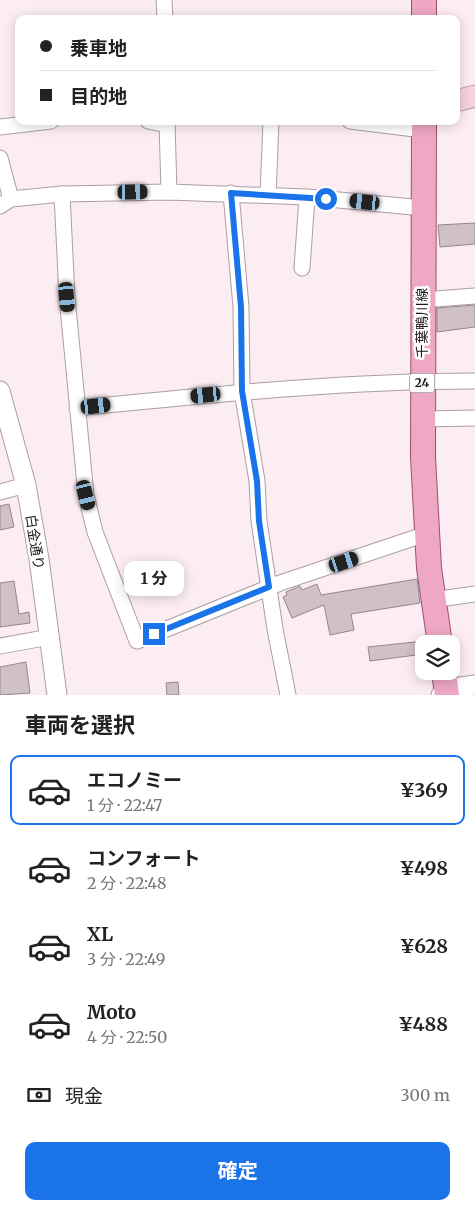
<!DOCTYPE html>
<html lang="ja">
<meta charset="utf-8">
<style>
body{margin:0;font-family:Merriweather,"Noto Sans JP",serif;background:#f2f2f2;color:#222;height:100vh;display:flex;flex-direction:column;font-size:19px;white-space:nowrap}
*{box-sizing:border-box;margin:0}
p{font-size:16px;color:#767676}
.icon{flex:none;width:28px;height:28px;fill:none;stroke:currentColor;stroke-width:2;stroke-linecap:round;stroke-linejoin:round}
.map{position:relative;height:695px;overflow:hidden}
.side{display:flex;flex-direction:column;background:#fff;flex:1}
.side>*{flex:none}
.banner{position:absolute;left:15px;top:15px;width:445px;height:110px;border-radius:10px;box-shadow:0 2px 12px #0003;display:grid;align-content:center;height:110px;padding:0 25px;background:#fff}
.buttons{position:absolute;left:415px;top:635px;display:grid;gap:10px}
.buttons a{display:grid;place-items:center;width:45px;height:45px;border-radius:10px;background:#fff;box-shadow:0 2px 12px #0003;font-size:25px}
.end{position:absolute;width:22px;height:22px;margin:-11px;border:6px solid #1a73e8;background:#fff;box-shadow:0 0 0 2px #fff}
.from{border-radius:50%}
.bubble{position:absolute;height:35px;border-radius:10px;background:#fff;box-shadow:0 2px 12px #0003;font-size:16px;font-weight:700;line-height:35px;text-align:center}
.car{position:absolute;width:15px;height:30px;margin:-15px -8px;border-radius:6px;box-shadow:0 0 4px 1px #0007;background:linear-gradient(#222 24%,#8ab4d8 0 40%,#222 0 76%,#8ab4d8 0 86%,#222 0)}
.banner b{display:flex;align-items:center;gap:18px;height:48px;font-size:19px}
.banner b+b{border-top:1px solid #e0e0e0}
.banner i{width:12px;height:12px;background:#222}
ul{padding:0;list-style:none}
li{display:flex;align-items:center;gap:15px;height:70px;margin:0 10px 8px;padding:0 15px;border:2px solid transparent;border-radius:10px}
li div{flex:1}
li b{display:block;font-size:19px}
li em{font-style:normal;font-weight:700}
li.current{border-color:#1a73e8}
li>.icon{width:45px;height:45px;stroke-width:1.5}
h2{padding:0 25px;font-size:22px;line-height:60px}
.pay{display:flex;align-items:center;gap:12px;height:55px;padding:0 25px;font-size:19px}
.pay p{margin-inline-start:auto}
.cta{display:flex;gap:10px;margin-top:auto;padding:10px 25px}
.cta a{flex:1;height:58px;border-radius:10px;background:#1a73e8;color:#fff;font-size:20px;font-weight:700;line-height:58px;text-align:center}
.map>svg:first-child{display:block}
.building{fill:#d0c1c6;stroke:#94878b}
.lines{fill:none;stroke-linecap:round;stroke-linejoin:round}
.minor-casing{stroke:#ac9ea3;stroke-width:17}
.tertiary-casing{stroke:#ac9ea3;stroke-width:21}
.secondary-casing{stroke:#ac9ea3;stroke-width:23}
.primary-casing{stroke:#9d4f70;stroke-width:26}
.minor{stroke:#fff;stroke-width:15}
.tertiary{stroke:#fff;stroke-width:19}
.secondary{stroke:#f7d3e2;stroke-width:21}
.primary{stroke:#eea7c5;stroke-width:24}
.route{stroke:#1a73e8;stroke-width:6}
.labels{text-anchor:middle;stroke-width:5;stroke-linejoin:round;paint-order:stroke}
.shield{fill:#fff;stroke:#605c5d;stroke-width:1}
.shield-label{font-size:12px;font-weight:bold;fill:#1c1618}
.street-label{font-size:14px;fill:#1c1618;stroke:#fff}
</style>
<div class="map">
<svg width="475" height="695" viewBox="0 0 475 695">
<rect width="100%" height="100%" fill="#fcedf2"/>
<g class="building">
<path d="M475,223v21l-35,3 -2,-22z"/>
<path d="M475,305v22l-38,5v-24z"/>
<path d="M9,504l5,23 -14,3v-24z"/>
<path d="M417,579l3,24 -69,11 3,16 -24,5 -6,-30 -32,13 -9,-21 4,-2 -1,-3 14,-6 2,4 15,-6 4,11z"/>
<path d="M14,581l5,33 10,-2 1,11 -30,4v-44z"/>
<path d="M424,641v13l-54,7 -2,-14z"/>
<path d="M26,662l4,31 -30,2v-28z"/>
<path d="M178,682l1,13h-12l-1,-12z"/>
</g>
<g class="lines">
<defs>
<g id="minor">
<path d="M164,0l1,19"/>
<path d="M148,121l19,4"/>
<path d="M167,121l2,71"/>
<path d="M350,121l73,9"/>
<path d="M0,127l51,-6"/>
<path d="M0,158l11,41"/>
<path d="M231,193l10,114 1,84 15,90 2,40 16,108 13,66"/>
<path d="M62,194l5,103 19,198 9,37 42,109 143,-58 134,-45 13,-2"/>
<path d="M268,195l3,-74"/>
<path d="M0,206l11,-7 51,-5 107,-2 138,5 116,11"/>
<path d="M302,268l5,-71"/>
<path d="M422,300l53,-4"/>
<path d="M77,408c132,-13 265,-27 398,-27"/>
<path d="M422,419l53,-1"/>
<path d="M0,492l26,-7"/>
<path d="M433,600l42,-6"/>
<path d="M0,646l50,-9"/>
</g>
<g id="tertiary">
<path d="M0,391l26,94 13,74 18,136"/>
<path d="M441,695l6,-1 7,-6 21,-3"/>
</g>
<path id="secondary" d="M456,101l19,-5"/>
<g id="primary">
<path d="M424,0v19"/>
<path d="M424,121l-1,336 6,111 11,76"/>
<path d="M444,671l3,24"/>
</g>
</defs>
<use href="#minor" class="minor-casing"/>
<use href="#tertiary" class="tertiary-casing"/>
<use href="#secondary" class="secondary-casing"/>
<use href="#primary" class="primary-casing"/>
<use href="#minor" class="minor"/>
<use href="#tertiary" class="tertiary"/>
<use href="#secondary" class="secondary"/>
<use href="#primary" class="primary"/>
</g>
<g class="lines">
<path class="route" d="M154,634l115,-47 -10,-66 -2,-40 -15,-90 -1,-84 -10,-114 95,6"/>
</g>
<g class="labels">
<rect class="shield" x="409.5" y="373.5" width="25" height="19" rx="4"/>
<g class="shield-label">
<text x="422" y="387">24</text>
</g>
<g class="street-label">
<text transform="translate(422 323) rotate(-90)" y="5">千葉鴨川線</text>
<text transform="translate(35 542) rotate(81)" y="5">白金通り</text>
</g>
</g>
</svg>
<div class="buttons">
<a><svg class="icon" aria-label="layers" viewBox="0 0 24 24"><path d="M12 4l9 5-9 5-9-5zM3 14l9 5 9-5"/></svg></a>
</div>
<i class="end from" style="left:326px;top:199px"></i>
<i class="end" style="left:154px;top:634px"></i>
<div class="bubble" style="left:124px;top:561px;width:60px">1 分</div>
<i class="car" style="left:133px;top:192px;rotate:89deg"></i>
<i class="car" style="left:365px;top:202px;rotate:276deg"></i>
<i class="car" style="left:67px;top:297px;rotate:175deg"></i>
<i class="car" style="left:206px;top:395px;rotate:264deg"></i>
<i class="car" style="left:96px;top:406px;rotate:84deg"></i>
<i class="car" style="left:86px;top:495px;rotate:166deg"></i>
<i class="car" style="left:344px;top:562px;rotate:72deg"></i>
<div class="banner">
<b><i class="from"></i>乗車地</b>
<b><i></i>目的地</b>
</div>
</div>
<section class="side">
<h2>車両を選択</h2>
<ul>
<li class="current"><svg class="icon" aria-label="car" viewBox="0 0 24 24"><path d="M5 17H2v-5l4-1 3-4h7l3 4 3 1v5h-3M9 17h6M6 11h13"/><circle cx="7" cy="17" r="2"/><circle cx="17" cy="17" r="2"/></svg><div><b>エコノミー</b><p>1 分 · 22:47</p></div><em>¥369</em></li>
<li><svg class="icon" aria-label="car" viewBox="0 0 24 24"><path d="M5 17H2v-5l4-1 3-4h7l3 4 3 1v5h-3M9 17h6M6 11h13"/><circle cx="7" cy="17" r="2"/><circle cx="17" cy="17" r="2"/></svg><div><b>コンフォート</b><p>2 分 · 22:48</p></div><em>¥498</em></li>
<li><svg class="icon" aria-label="car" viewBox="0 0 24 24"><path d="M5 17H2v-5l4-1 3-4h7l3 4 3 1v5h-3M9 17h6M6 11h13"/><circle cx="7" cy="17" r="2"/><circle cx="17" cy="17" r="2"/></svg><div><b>XL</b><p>3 分 · 22:49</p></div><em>¥628</em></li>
<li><svg class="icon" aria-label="car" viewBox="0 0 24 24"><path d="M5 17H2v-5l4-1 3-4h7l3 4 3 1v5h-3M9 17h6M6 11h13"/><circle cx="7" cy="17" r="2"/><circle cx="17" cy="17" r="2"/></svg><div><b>Moto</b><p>4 分 · 22:50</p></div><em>¥488</em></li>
</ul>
<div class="pay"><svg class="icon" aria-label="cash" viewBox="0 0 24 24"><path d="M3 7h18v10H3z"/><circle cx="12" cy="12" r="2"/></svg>現金<p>300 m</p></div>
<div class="cta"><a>確定</a></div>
</section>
